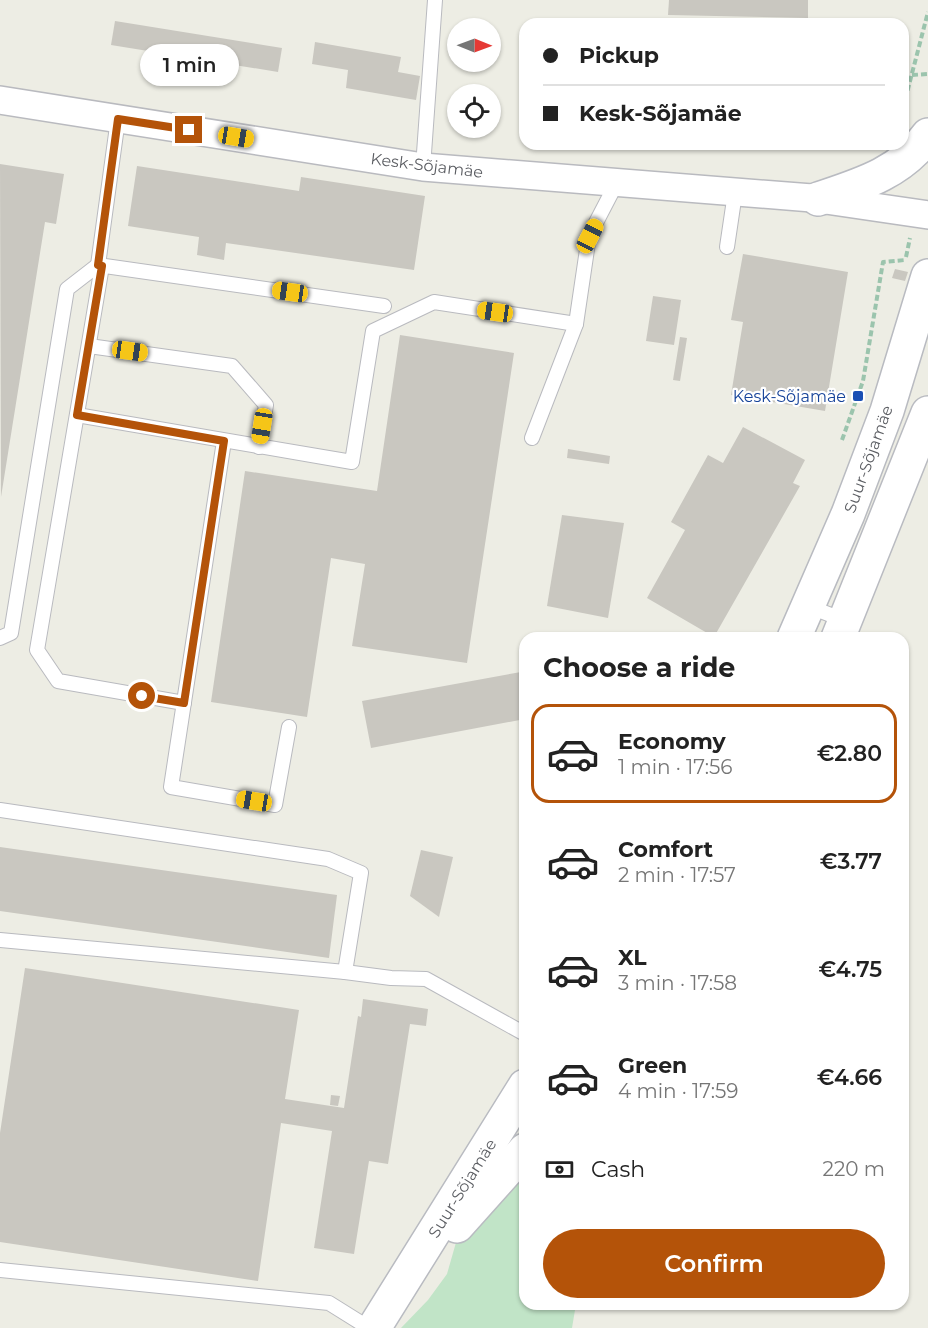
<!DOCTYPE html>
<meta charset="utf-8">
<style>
body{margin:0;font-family:Montserrat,sans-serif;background:#f6f6f6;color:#222;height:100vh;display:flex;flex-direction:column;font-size:22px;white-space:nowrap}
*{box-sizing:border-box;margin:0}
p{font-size:20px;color:#767676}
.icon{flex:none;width:33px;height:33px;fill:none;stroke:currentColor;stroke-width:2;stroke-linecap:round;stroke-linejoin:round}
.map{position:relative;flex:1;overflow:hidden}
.sheet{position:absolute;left:519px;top:632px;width:390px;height:678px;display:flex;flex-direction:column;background:#fff;border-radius:18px;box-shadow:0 2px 4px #0004}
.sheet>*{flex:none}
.guide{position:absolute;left:519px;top:18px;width:390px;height:132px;border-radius:18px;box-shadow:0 2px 4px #0004;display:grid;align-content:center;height:132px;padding:0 24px;background:#fff}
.needle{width:39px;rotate:91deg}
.fabs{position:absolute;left:447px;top:18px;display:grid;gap:12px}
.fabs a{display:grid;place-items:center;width:54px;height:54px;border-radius:50%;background:#fff;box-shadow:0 2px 4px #0004;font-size:30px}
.end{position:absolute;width:27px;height:27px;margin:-14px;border:8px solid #b45309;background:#fff;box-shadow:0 0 0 3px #fff}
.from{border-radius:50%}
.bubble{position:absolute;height:42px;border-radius:21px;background:#fff;box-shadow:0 2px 4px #0004;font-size:20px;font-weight:600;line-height:42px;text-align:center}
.car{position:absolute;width:18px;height:36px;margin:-18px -9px;border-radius:8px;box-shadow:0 0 4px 2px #0007;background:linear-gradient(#f5c518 24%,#345 0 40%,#f5c518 0 76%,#345 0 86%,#f5c518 0)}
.guide b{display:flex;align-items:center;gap:21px;height:57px;font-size:22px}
.guide b+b{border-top:2px solid #e0e0e0}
.guide i{width:15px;height:15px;background:#222}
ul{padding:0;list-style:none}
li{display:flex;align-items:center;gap:18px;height:99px;margin:0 12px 9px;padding:0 12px;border:3px solid transparent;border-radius:18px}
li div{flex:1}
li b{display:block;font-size:22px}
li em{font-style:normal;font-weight:600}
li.active{border-color:#b45309}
li>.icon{width:54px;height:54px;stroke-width:1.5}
h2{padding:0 24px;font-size:27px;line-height:72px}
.pay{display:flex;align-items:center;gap:15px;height:66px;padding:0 24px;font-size:22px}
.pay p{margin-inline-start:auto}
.action{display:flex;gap:12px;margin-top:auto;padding:12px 24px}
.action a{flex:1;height:69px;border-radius:36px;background:#b45309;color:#fff;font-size:24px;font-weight:600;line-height:69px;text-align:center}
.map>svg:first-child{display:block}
.green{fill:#c1e4c7}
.building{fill:#c9c7c0}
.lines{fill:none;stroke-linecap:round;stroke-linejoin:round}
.lane-casing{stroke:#b9babf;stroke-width:16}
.street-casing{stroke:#b9babf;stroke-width:30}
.secondary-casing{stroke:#b9bbc1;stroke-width:36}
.path{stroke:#9bc4ad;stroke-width:4;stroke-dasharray:6 3;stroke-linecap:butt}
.lane{stroke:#fff;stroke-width:14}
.street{stroke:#fff;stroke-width:27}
.secondary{stroke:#fff;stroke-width:33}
.route{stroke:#b45309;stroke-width:8}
.transit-dot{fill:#1a4fb4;stroke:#fff;stroke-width:2}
.labels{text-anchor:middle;stroke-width:4.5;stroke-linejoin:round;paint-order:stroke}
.street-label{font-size:16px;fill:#5c5e63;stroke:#fff}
.transit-label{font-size:16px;fill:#164399;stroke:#fff;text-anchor:end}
</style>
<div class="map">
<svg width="928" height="1328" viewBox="0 0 928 1328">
<rect width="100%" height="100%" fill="#edede4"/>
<path class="green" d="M525,1164v140h51l-4,24h-171l27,-28 19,-26 10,-35z"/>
<g class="building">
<path d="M669,0h139v18l-140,-3z"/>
<path d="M115,21l167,27 -4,24 -167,-27z"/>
<path d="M315,42l86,15 -3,15 22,4 -4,24 -70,-12 2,-18 -36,-6z"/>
<path d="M0,164l64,10 -8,50 -11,-2 -44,275z"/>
<path d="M137,166l162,25 2,-14 124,19 -11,74 -188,-27 -2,17 -27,-5 2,-18 -71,-11z"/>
<path d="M743,254l105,18 -23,139 -94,-16 12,-73 -12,-2z"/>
<path d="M895,269l13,3 -3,9 -13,-3z"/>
<path d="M653,296l28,4 -7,45 -28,-4z"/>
<path d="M400,335l114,18 -47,310 -115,-17 13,-82 -34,-6 -24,159 -96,-15 34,-231 132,20z"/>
<path d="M680,337l7,1 -7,43 -7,-1z"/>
<path d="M743,427l62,33 -12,23 7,3 -86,151 -67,-39 38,-68 -14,-8 37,-67 15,8z"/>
<path d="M568,449l42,7 -1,8 -42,-6z"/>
<path d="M562,515l62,8 -16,95 -61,-12z"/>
<path d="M521,672l1,5 3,-1v43l-154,29 -9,-47z"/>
<path d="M0,847l337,48 -8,63 -329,-47z"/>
<path d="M421,850l32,7 -14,60 -29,-21z"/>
<path d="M25,968l274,42 -14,89 59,9 14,-92 3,1 2,-18 65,10 -2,17 -16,-2 -22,140 -19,-3 -15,93 -40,-6 18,-117 -51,-8 -23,158 -258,-39v-109z"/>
<path d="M331,1095l9,1 -2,10 -8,-1z"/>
</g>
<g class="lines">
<defs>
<g id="lane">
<path d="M118,119l-20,146 286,41"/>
<path d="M423,167l12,-167"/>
<path d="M727,247l8,-54"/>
<path d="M102,266l-65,384 21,31 126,22"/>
<path d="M89,346l143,20 34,39 -7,42"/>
<path d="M77,415l275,47 21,-131 61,-29 142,22"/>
<path d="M532,438l44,-114 13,-88 27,-52"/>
<path d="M224,441l-53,346 104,18 14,-78"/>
<path d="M808,606l38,15"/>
<path d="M0,638l11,-5 56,-344 31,-24"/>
<path d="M0,810l328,49 33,14 -16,99"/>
<path d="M0,940l345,32 46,6 35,1 99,55"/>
<path d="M0,1270l329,33 40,25"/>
</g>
<path id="street" d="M0,100l423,67 389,31 116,17"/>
<g id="secondary">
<path d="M818,199c42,-14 83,-26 110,-64"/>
<path d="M794,638l54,-124 39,-103 41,-135"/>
<path d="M838,638l90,-225"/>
<path d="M457,1226l68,-76"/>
<path d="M374,1328l151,-242"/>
</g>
</defs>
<use href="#lane" class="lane-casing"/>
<use href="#street" class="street-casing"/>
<use href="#secondary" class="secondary-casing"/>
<g class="path">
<path d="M912,75l16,-1"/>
<path d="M903,108l25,-96"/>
<path d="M906,257l4,-19"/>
<path d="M842,440l21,-59 20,-119 22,-2"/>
</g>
<use href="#lane" class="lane"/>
<use href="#street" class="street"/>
<use href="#secondary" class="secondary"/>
</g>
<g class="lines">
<path class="route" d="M142,696l42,7 40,-262 -147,-26 25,-149 -4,-1 20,-146 71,11"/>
</g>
<rect class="transit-dot" x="852" y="390" width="12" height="12" rx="3"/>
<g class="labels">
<g class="street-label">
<text transform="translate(427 165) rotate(7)" y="6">Kesk-Sõjamäe</text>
<text transform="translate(868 459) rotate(-70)" y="6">Suur-Sõjamäe</text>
<text transform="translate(462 1188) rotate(-58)" y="6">Suur-Sõjamäe</text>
</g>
<g class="transit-label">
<text x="846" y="402">Kesk-Sõjamäe</text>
</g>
</g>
</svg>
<div class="fabs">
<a><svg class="needle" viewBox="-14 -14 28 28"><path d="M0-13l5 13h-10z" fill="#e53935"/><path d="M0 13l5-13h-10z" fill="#767676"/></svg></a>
<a><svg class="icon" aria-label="locate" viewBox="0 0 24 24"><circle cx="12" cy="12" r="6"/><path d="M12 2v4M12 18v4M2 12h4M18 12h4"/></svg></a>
</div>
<i class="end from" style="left:142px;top:696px"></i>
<i class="end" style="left:189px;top:130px"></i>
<div class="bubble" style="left:140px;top:44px;width:99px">1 min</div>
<i class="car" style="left:236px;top:137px;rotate:99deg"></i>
<i class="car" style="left:590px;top:236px;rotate:27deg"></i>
<i class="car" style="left:290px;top:292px;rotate:278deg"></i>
<i class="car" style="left:495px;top:312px;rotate:278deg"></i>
<i class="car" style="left:130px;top:351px;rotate:98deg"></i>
<i class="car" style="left:262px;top:426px;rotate:189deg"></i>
<i class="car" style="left:254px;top:801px;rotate:279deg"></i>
<div class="guide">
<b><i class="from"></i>Pickup</b>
<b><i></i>Kesk-Sõjamäe</b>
</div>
<section class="sheet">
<h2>Choose a ride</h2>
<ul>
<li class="active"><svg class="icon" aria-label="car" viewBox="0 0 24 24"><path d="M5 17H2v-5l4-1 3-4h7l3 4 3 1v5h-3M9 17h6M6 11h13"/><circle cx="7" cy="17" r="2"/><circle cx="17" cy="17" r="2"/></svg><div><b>Economy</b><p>1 min · 17:56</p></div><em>€2.80</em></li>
<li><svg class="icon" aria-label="car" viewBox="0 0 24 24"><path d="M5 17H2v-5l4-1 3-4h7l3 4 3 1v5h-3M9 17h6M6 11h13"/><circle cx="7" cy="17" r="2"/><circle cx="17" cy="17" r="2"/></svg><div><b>Comfort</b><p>2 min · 17:57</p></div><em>€3.77</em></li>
<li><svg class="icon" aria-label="car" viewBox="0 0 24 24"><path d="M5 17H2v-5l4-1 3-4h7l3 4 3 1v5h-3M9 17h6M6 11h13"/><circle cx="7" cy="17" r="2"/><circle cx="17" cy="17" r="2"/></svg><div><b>XL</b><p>3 min · 17:58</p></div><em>€4.75</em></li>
<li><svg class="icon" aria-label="car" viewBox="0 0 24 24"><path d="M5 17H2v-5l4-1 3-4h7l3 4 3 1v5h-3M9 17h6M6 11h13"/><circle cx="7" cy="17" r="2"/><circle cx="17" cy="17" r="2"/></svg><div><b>Green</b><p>4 min · 17:59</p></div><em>€4.66</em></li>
</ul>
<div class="pay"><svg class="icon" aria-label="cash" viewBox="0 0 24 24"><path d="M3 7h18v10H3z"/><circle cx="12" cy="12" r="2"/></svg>Cash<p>220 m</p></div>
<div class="action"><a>Confirm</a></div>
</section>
</div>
